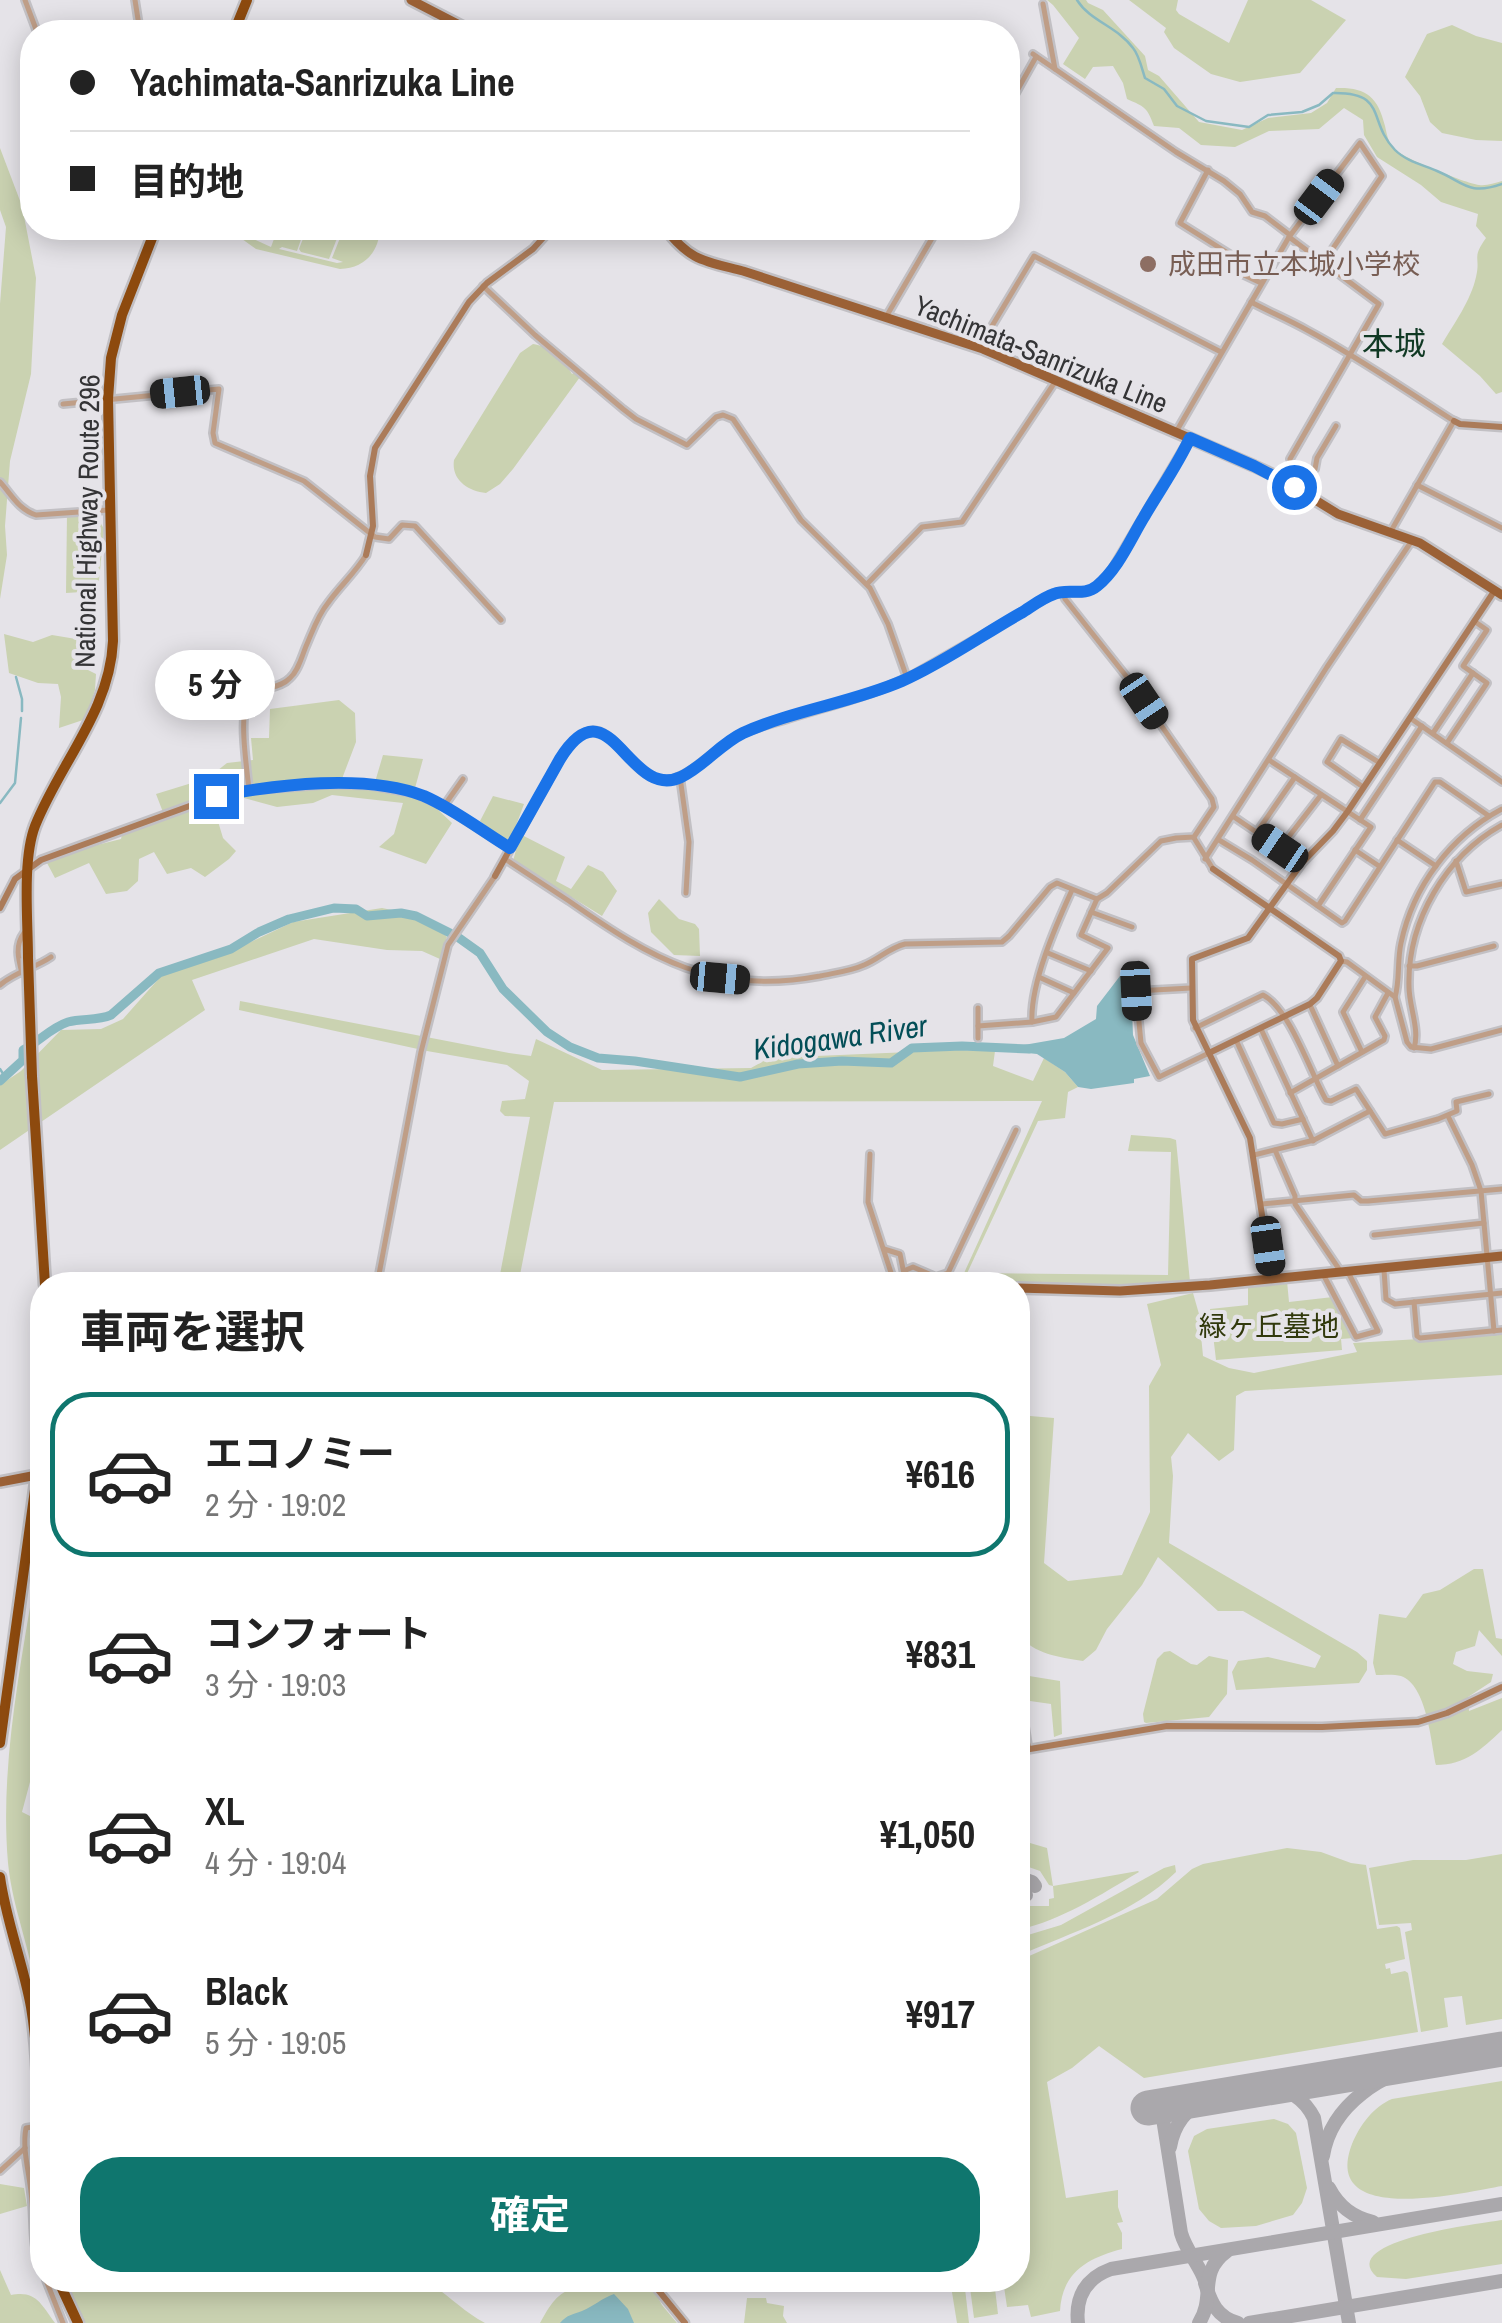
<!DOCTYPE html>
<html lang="ja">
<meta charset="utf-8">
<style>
body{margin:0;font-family:"Archivo Narrow","Noto Sans JP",sans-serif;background:#f6f6f6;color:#222;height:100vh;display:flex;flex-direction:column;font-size:38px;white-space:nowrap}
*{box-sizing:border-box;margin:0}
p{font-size:32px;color:#767676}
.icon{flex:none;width:55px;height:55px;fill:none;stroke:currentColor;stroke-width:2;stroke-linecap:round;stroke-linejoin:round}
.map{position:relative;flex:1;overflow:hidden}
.panel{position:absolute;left:30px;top:1272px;width:1000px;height:1020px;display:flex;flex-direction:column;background:#fff;border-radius:40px;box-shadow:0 5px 25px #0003}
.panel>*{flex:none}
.hud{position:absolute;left:20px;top:20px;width:1000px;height:220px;border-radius:40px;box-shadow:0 5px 25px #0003;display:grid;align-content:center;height:220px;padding:0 50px;background:#fff}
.end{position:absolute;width:45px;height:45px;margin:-22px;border:12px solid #1a73e8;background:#fff;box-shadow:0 0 0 5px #fff}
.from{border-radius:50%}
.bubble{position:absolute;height:70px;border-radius:35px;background:#fff;box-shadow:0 5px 25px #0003;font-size:32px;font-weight:700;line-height:70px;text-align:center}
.car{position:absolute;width:30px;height:60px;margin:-30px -15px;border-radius:12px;box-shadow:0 0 8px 2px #0007;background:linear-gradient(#222 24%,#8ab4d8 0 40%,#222 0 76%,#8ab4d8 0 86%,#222 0)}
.hud b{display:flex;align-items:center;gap:35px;height:95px;font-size:38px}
.hud b+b{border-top:2px solid #e0e0e0}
.hud i{width:25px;height:25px;background:#222}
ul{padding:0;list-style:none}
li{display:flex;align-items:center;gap:30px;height:165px;margin:0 20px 15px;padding:0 30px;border:5px solid transparent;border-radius:40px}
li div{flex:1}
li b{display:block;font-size:38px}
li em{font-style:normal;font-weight:700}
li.current{border-color:#0f766e}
li>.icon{width:90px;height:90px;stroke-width:1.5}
h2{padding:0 50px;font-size:45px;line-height:120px}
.primary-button{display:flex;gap:20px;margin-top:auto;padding:20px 50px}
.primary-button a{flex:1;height:115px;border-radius:40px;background:#0f766e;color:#fff;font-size:40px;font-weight:700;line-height:115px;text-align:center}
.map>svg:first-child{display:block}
.green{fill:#cad2b1}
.water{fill:#89b9c1}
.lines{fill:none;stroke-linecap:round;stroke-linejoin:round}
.stream{stroke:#89b9c1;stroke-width:2.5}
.river{stroke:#89b9c1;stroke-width:9}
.taxiway{stroke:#aaa8ac;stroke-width:14}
.runway{stroke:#aaa8ac;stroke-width:35}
.street-casing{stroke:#c2c0c4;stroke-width:10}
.secondary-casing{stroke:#c2c0c4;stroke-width:11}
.primary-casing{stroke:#c2c0c4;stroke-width:14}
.highway-casing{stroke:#c2c0c4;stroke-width:15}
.street{stroke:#bf9e87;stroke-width:5}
.secondary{stroke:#ab7b59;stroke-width:6}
.primary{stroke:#9b6136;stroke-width:9}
.highway{stroke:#8d4a0e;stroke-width:10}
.highway-bridge-casing{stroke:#c2c0c4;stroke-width:15;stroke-linecap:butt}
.highway-bridge{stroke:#8d4a0e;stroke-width:10}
.route{stroke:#1a73e8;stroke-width:12}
.education-dot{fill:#8d6e63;stroke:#e5e3e8;stroke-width:4}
.labels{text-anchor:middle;stroke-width:8;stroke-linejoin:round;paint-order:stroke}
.education-label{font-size:28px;fill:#785e54;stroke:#e5e3e8;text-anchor:start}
.street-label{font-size:28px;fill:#343436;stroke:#e5e3e8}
.park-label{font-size:28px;fill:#31390c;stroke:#e5e3e8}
.water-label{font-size:30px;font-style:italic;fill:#034e57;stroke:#e5e3e8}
.quarter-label{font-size:32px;fill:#103924;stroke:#e5e3e8}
</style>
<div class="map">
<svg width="1502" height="2323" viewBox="0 0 1502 2323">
<rect width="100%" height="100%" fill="#e5e3e8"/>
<g class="green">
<path d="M1047,0h39l2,3 15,7 42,46 3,14 11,6 40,46 43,8 26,-12 43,-5 16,-10 9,-15c29,-1 42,8 49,38 2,9 3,15 8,22 7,9 72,35 86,37 8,1 15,-2 23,-4v211l-6,2 -16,-18 -38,-32c12,-20 29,-44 34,-67 5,-21 -5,-18 10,-39l-10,-12 2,-12 -37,-12 -20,-17 -44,-28 -13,-22 -1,-15 -19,-12 -25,21 -50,2 -34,16 -34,-2 -22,-17 -25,-2c-7,-19 -9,-19 -27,-27l-4,-16 -10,-17 -20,1 -8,12 -22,-15 16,-26 -26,-33z"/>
<path d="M1129,0h49l-2,10 3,4 50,29 19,-43h63l35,20 -46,53 -60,9 -29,-8 -37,-26 -10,-16 2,-4z"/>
<path d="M1452,25l24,11 26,7v98l-26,-1 -34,-7 -12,-11 -10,-26 -15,-19 22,-43z"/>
<path d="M0,148l22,58 14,72 -5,96 -21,87 -5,65 2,29 -7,44v-295l6,-77 -6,-17z"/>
<path d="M237,228h9l5,10 20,9 7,-19h27l-8,23 -15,-4 -3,2 58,14 6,-1 -11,-4 12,-30h36c-1,24 -15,40 -40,41l-84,-20 -14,-10z"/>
<path d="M307,228h34l-12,31 -28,-7 -2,-3z"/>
<path d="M533,344c15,2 32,16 39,30l3,-2 5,5 -67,92 -13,15 -14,9c-18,-2 -35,-13 -32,-33l66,-107z"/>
<path d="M67,514l29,1 8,14 -6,62 -32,2z"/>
<path d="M4,634l29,8 19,-7 24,4 6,28 14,7 -1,16 -9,29 -27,9 2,-31 -3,-13 -20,-1 -29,-10z"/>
<path d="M339,700l16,13 1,29 -16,42 35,-2 8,-27 40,4 -8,29 37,35 -26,41 -47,-17 15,-13 9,-31 -71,-8 -19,8 -36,4 -33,-9 -30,10 9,30 13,13 -7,8 -24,18 -14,-9 -24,6 -13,-22 -15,7 -1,22 -11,10 -21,3 -17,-31 -34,15 -8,-15 38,-15 36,-9 2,-9 12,-6 31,-4 -10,-26 52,-16 19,-15 26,-3 -2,-22h18l1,-29z"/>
<path d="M493,796l31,8 -10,27 51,26 -9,24 15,8 17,-24 15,7 14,19 -15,25 -89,-55 3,-11 -36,-29z"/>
<path d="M659,899l20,20 16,5 4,5 1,27 -26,-1 -23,-23 -3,-19z"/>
<path d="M382,908l39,8 26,21 -7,22 -18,-8 -35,-1 -73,-11 -122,41 13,30 -205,140v-65l21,-14 40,-41 40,-1 22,-10 39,-44 57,-18 74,-35z"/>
<path d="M240,1001l269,52 22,3 5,-17 66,31 149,-2 18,-10 188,-8 38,1 -2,15 40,15 11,-23 21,14 13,15 -10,5 -3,26 -27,3 -75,161h-3l82,-181 -488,1 -36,183h-20l32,-168 -25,-1 -5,-5 2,-10 23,-2 4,-18 -22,-16 -80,-14 -188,-41z"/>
<path d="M1131,1135l39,3 6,2 14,142 -66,6 -152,-4v-11l196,2 3,-123 -43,-1z"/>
<path d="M1287,1281l2,21 44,-5 21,41 -13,1 1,11 -126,10 -6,-51 38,-4v-21z"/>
<path d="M1193,1293l6,21 4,42 26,12 25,5 103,-21 -4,-9 149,-9v41l-257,16 -9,5 -2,54 -15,11 -31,-28 -17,24 2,19 -4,67 188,109 10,9v9l-8,13 -123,7 -4,-18 6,-11 30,-4 47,11 6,-12 -78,-45h-25l-60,-54 -16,28 -35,44 -11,21 -13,11c-25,-4 -48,-7 -65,-26v-220l36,3 -10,145 24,18 54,-6 28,-63 -1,-126 12,-21 -14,-61z"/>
<path d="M1474,1569h9l13,69 6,1v17l-23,-26 -4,16 -19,6 -3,12 14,7 26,3 -2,8 -23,15 1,14 33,-13v32c-20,19 -37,35 -66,35 -5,-23 -9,-80 -35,-89 -7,-2 -18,-1 -25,-1l-3,-12 6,-49 27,4 17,-24 17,-4z"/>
<path d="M34,1583l8,3v177l-8,4 -12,45 20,10v191l-4,-1c-2,-51 -25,-98 -30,-149 -8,-94 11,-188 26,-280z"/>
<path d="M1170,1651l21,13 6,1 12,-9 19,4 -1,34 -18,23 -63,6 -2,-1 -1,-8 14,-55 7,-7z"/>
<path d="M1023,1675l37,6 2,53 -8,3 -3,-33 -21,-3z"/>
<path d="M1030,1843l17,5 6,38 85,-15 1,1c-39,23 -77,48 -121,58v-30h5v6h26v-7l5,-1 -1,-12 -4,-1 -9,-14 -17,-6z"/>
<path d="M1287,1848l34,4 30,11 15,2 11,64 20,-3 3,2 5,31 -20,5 1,5 4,-1 1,6 14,-3 3,2 10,59 -274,46 -45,-32 -27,22 -25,14 19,116 52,-8v17l5,15 -6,1 5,10v16c-34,9 -60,23 -62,62l-29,6 -3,-12 -21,2 -4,-27h15v-319l139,-62 35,-30 11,-5z"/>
<path d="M1502,1854v165l-36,6 -4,-29 -18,2 4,29 -27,5 -16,-100 7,-2 -1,-7 -32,2 -10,-57 44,-8h53z"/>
<path d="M1175,1865l1,7c-43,42 -104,60 -158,84v-18l43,-13 103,-57z"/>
<path d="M1502,2081v105c-36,6 -182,42 -150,-42 8,-19 21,-37 40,-45z"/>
<path d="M1274,2119l14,5 8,9 11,55 -5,15 -9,12 -37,11 -35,2 -12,-7 -10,-12 -11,-58 6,-15 13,-7z"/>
<path d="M0,2184l24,4 3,18 -27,8z"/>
<path d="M1502,2220v44l-96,15 -29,-2c-42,-37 108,-54 125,-57z"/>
<path d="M0,2270l11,25c25,-5 30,9 44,28h-55z"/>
<path d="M66,2280h358c22,12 38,31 61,43h-400z"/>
<path d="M595,2280h47l12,10 8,15 15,18h-137c17,-31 22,-32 55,-43z"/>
<path d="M950,2280h14l5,43h-12z"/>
<path d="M969,2280h25l4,34 -24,4z"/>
<path d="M747,2298h19l1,5 17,3 -1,10 4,7h-43z"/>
</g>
<g class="water">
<path d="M1120,976l11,10 2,49 17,41 -16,3v4l-43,6 -13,-2 -13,-15 -28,-18 -19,-2v-6l46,-8 32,-19 1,-13z"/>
<path d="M614,2294l14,15 6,14h-74c8,-9 12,-8 22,-12 12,-5 20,-13 32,-17z"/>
</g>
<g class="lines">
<g class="stream">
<path d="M1077,0c13,21 41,27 56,48 6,7 9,21 12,30l19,11 13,17 29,15 43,6 19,-12 34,-3 17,-7 14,-12c55,-1 34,28 62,57 11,11 28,15 42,21 27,11 31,25 65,13"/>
<path d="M16,677l6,22v12"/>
<path d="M0,803l15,-20 6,-65"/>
<path d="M0,1069l5,8"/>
</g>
<g class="river">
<path d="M459,938l21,15 23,36 44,43 23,15 28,11 37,3 105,16 58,-13 44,-3 49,2 21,-15 50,-2 67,3"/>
<path d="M0,1081l23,-21v-10c15,-8 29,-23 45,-28 14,-4 29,-1 43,-7l48,-42 72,-24 28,-17 30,-13 45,-11 22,1 11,7 34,-3 15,3 34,17"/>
</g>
<g class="taxiway">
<path d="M1018,1877l14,5 3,4"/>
<path d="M1018,1895h8"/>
<path d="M1267,2088c22,1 37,10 47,30l35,205"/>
<path d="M1161,2106l20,127c6,21 23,36 27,59"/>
<path d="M1170,2147c4,-23 16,-38 37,-49"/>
<path d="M1323,2156c8,-53 61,-83 108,-95"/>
<path d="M1329,2188c10,19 24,29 44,34"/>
<path d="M1205,2283c6,20 12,34 33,40"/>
<path d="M1078,2323c-3,-26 8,-45 33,-54l391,-65"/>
<path d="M1199,2323c17,-27 -2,-50 28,-72"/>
<path d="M1249,2323l253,-42"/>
</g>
<path class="runway" d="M1148,2108l354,-59"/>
<defs>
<g id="street">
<path d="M25,0l12,32"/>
<path d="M135,0l5,32"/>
<path d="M1043,4l12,65"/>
<path d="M1033,54l143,98 48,29 16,13 12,18 13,4 25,19"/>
<path d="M1008,107l28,-50"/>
<path d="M1208,170l-28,53 59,37 3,14 19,9"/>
<path d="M1289,237l90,67 -89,155"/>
<path d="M483,286l52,49 88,74 13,10 51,26 29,-28 7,-2 10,4 68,101 69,68 18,36 19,54 145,-83c11,-4 22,-1 34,-3 14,-3 22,-18 30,-29"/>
<path d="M1251,302c19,10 38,18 56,28 51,27 98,60 147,91l-63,110"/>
<path d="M886,317l52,-89"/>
<path d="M983,349l9,-23 42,-70 187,96"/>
<path d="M63,404l156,-15 -6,44 2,10 89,38 71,56 14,2 13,-14 13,1 86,94"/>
<path d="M1176,432l113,-195 71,-94 22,33 -59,87"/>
<path d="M1315,469l2,-11 19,-32"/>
<path d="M0,482c12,13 18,27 36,33l72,-5"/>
<path d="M1417,485l85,43"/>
<path d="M867,584l55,-57 40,-5 93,-140"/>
<path d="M1410,718l92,64"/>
<path d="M1433,733l40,-60"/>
<path d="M1447,743l40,-60 -24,-17 24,-36 -13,-9"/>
<path d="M1269,760l102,67 -53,79"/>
<path d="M680,777l9,65 -3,51"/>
<path d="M1363,787l-36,-25 14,-23 39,24"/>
<path d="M249,790c-2,-21 -9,-66 -3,-84 8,-22 31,-14 44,-28 9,-8 12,-23 17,-34 6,-14 11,-29 21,-41 12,-17 27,-30 38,-48"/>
<path d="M444,806l19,-27"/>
<path d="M1234,817l68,46"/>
<path d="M1360,820l62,-94"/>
<path d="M1257,832l38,-55"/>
<path d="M1194,838l19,31"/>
<path d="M1219,840l33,20 90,63 3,-2 90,-139h5l49,34"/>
<path d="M1397,840l39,26"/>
<path d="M1280,848l41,-53"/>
<path d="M1355,850l24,16"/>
<path d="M505,859c21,14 43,28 64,42 83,58 145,95 251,75 14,-3 31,-5 44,-11 15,-6 25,-17 41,-21l97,-2 7,-6 41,-49 7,-4 40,16"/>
<path d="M1205,859l122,-192 86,-128"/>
<path d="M1456,861l10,31 36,-8"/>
<path d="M1091,912l41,15"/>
<path d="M1048,953l43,18"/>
<path d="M1341,961l6,1 48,35 12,45 4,5 20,2 71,-19"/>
<path d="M1409,966h8l77,-20"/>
<path d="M22,973c-4,-15 -7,-28 2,-40"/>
<path d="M1041,978l33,15"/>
<path d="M0,985c15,-13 35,-17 51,-28"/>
<path d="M1191,988l-55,3 5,52 18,34 50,-24"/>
<path d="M1395,997c5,-16 2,-36 6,-54 12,-57 50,-107 101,-134"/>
<path d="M1310,1005l28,61"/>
<path d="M978,1008v30"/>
<path d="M1032,1022c-2,-38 24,-97 40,-132"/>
<path d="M978,1026l54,-4 24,-5 52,-69 -27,-13 16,-36 10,-6 54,-52 15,-3 18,-1 20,-30 -2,-8 -78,-113 -69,-87 -2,-7"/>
<path d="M1195,1028l68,-33c27,14 47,77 63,105l5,1 25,-12 29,45 53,-15 19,-8 -1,-9 33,-8"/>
<path d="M1261,1029l52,112"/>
<path d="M1236,1040l38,83 8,1 21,-5"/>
<path d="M1414,1048c6,-18 -5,-42 -5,-61 -2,-66 37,-131 93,-162"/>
<path d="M1362,1052l-19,-40 22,-35"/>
<path d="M1290,1093l94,-53 1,-4 -10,-19 13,-24"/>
<path d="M1448,1116l24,49 9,26 13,140"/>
<path d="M1275,1150l20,46v8l46,68"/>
<path d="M870,1154l-2,48 27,83"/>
<path d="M1254,1155l60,-15 56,-29"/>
<path d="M1262,1204l92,-9 7,6h7l134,-12"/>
<path d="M1374,1235l110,-12"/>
<path d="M884,1249l16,5 4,20 -6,11"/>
<path d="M1384,1270l2,29 9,5 107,-11"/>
<path d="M904,1274l2,-4 7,-3 23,10 12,-4 68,-143"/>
<path d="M1323,1274l33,63 22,-6 -29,-57"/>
<path d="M377,1285l44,-233 27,-107 47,-69"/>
<path d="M1414,1302l3,34 3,2 82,-8"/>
<path d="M39,2126l-13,2c-4,21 3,43 5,64 4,29 -1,52 11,80"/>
<path d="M0,2171l25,-23"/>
<path d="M46,2280l17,43"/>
</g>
<g id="secondary">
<path d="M1454,421l6,3 42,3"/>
<path d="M366,555l7,-29 -3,-50 5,-28 94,-146 18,-19 46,-34 19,-21"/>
<path d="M1116,563l74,-125"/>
<path d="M495,876l65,-117c48,-75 63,25 108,21 23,-2 50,-34 71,-45 14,-7 29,-11 44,-15 40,-13 85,-23 124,-42"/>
<path d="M0,908l15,-29 26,-19 176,-64 32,-6 79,-6 42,1 45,8 29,13 66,42"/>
<path d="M1209,1053l101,-49 7,-6 24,-37 -2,-5 -126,-87"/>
<path d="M1272,1279l-22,-141 -57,-118 -1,-61 56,-21 54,-75 31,-32 15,-20 147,-221"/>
<path d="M1018,1685l10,64"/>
<path d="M1018,1751l149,-25 155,1 96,-5 29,-9 55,-26"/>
<path d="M650,2280l35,43"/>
</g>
<g id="primary">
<path d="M411,0l62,32"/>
<path d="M665,228c25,33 39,33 78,43l240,78 271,117 24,11 60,37 82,29 82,52"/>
<path d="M1018,1288l102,3 90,-6 292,-29"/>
<path d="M0,1482l42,-8"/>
</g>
<g id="highway">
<path d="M234,32l13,-32"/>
<path d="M28,958c0,-37 -6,-98 7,-132 25,-63 75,-115 78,-185l-5,-242 3,-41 11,-43 34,-87"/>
<path d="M32,1076l13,209"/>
<path d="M0,1743l42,-304"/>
<path d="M0,1877c6,44 23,86 31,130 9,54 7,110 11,165"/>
<path d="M58,2280l20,43"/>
</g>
</defs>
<use href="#street" class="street-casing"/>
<use href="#secondary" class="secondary-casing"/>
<use href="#primary" class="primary-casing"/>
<use href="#highway" class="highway-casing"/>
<use href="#street" class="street"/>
<use href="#secondary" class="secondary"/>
<use href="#primary" class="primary"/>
<use href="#highway" class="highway"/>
<defs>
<path id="highway-bridge" d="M28,958l4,118"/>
</defs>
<use href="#highway-bridge" class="highway-bridge-casing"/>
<use href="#highway-bridge" class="highway-bridge"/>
</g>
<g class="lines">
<path class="route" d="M216,796c61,-11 149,-23 208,0 30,13 58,35 86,52l50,-89c50,-80 68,43 121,18 23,-11 39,-33 62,-44 51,-23 108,-30 159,-52 41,-18 80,-46 119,-68 10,-6 21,-15 33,-19 14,-6 30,3 43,-8 21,-17 33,-46 47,-69 15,-26 33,-51 46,-79l64,28 40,21"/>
</g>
<circle class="education-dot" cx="1148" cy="264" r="10"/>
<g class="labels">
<g class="education-label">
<text x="1168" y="274">成田市立本城小学校</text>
</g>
<g class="street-label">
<text transform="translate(1041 354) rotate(22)" y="10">Yachimata-Sanrizuka Line</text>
<text transform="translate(87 521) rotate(-89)" y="10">National Highway Route 296</text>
</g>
<g class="park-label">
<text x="1269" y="1336">緑ヶ丘墓地</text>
</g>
<g class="water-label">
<text transform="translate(840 1038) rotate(-8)" y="10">Kidogawa River</text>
</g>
<g class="quarter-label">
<text x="1394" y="355">本城</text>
</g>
</g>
</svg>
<i class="end from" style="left:1294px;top:487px"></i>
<i class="end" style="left:216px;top:796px"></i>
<div class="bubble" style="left:155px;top:650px;width:120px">5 分</div>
<i class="car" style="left:1319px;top:197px;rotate:37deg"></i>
<i class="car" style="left:180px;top:392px;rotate:264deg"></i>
<i class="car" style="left:1144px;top:701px;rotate:146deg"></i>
<i class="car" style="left:1280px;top:848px;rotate:304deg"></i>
<i class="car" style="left:720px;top:978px;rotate:95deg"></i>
<i class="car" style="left:1136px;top:991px;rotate:177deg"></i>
<i class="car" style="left:1268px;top:1246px;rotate:172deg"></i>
<div class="hud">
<b><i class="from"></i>Yachimata-Sanrizuka Line</b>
<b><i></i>目的地</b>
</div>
<section class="panel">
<h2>車両を選択</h2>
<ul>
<li class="current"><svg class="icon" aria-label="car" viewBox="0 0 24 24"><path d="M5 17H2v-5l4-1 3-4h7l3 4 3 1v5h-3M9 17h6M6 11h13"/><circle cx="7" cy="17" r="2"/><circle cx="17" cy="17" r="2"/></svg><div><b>エコノミー</b><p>2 分 · 19:02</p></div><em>¥616</em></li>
<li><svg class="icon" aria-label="car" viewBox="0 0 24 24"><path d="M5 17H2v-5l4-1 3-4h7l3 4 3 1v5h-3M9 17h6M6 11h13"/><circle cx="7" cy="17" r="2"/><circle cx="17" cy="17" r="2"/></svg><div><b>コンフォート</b><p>3 分 · 19:03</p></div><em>¥831</em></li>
<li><svg class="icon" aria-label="car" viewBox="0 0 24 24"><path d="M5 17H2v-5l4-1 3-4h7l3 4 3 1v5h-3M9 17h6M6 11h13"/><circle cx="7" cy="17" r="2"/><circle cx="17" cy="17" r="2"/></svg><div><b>XL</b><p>4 分 · 19:04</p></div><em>¥1,050</em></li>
<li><svg class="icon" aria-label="car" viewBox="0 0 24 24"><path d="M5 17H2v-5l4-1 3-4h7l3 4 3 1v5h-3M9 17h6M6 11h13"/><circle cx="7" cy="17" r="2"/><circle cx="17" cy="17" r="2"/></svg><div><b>Black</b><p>5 分 · 19:05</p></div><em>¥917</em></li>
</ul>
<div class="primary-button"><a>確定</a></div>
</section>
</div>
